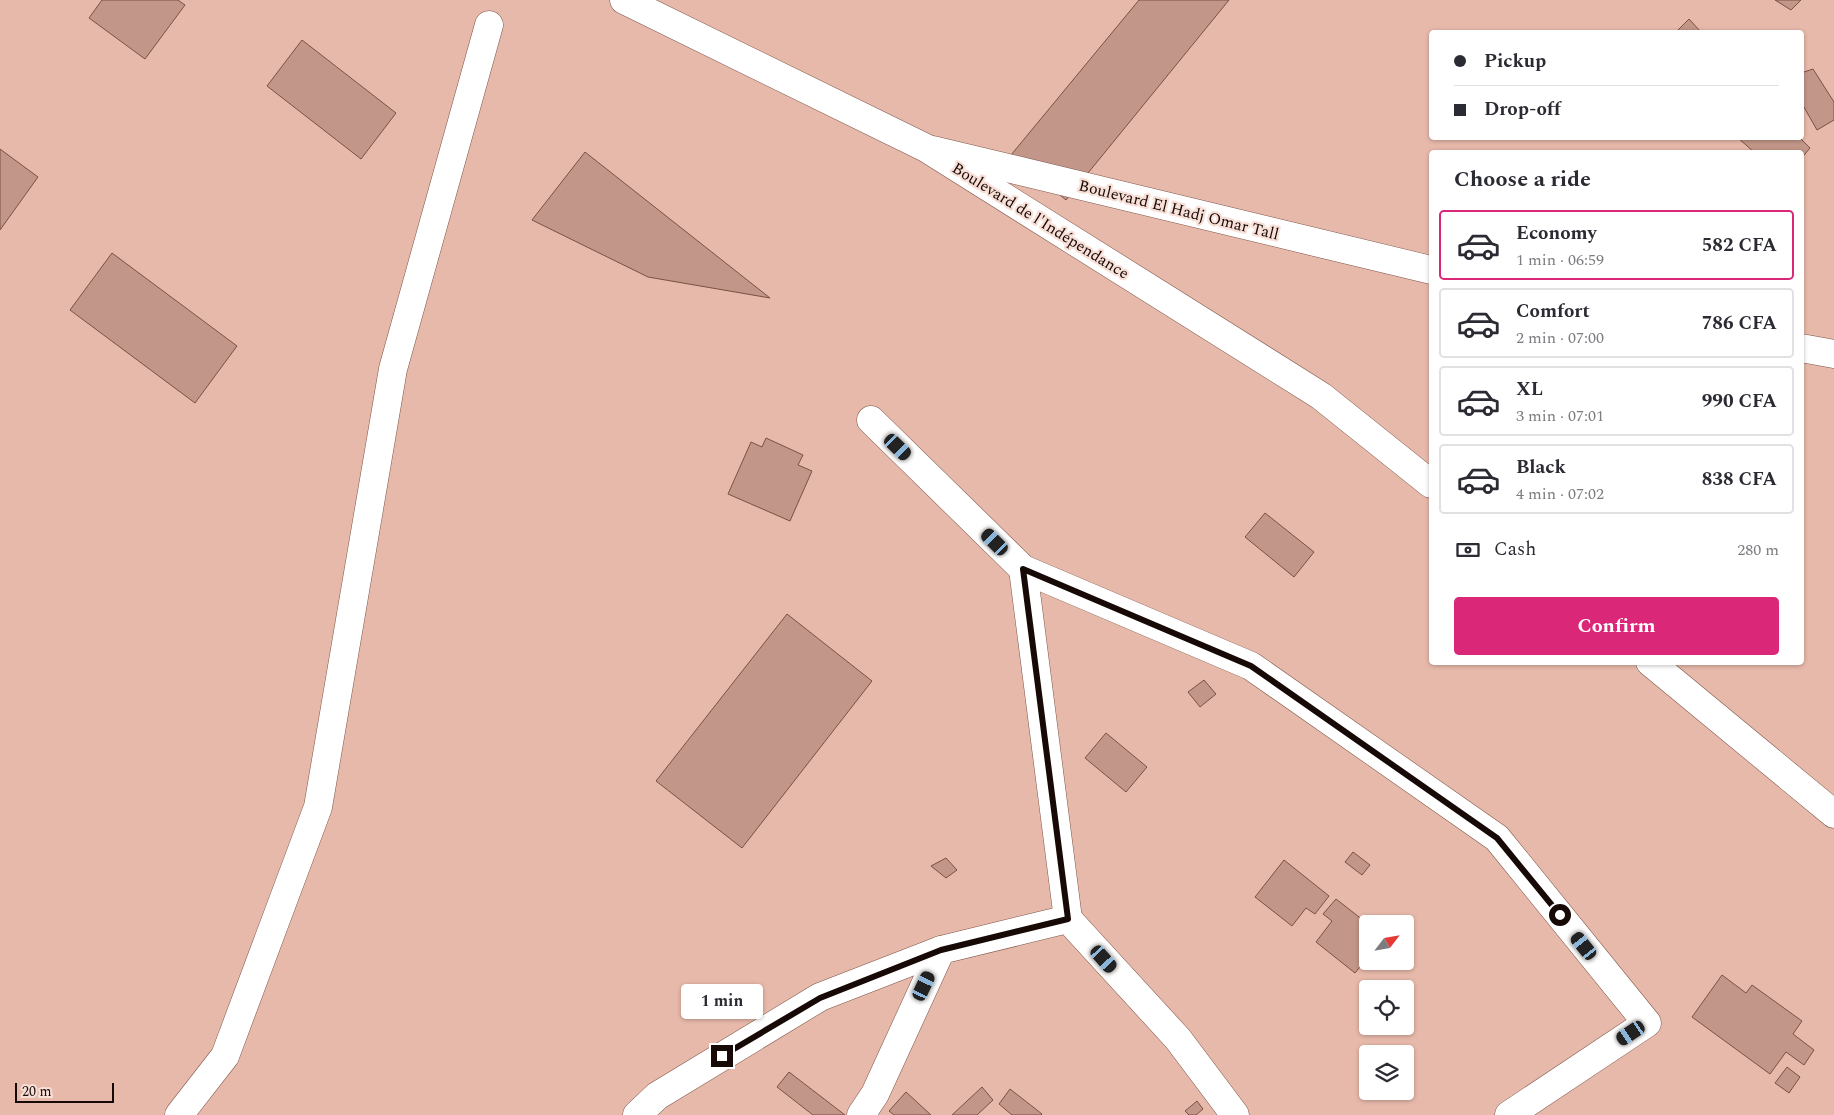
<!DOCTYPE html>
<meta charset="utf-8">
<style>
body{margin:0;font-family:Spectral,serif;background:#f2f2f3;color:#2b2b33;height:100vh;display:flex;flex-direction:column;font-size:19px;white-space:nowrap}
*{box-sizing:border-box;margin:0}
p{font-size:16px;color:#7c7c81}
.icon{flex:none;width:28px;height:28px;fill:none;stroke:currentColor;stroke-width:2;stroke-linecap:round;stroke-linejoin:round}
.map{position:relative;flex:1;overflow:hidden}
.details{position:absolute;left:1429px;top:150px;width:375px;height:515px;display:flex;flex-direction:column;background:#fff;border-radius:5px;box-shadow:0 1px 4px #0004}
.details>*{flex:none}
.hud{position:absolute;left:1429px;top:30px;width:375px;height:110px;border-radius:5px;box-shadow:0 1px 4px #0004;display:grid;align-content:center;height:110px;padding:0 25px;background:#fff}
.needle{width:32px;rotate:59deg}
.tools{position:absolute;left:1359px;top:915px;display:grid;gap:10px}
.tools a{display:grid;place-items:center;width:55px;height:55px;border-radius:5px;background:#fff;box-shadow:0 1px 4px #0004;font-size:25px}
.scale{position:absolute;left:15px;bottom:12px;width:99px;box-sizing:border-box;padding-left:5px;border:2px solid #170905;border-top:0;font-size:14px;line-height:18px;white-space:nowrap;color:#170905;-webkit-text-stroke:4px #f8e0d8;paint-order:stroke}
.end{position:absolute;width:22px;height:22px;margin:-11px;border:6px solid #170905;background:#fff;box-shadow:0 0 0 2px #fff}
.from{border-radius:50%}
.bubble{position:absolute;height:35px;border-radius:5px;background:#fff;box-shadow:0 1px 4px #0004;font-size:16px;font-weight:700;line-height:35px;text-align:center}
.car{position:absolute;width:15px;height:30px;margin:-15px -8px;border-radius:6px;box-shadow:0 0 4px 1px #0007;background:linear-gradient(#222 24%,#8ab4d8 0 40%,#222 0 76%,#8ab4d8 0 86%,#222 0)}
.hud b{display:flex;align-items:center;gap:18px;height:48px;font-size:19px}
.hud b+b{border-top:1px solid #e1e1e2}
.hud i{width:12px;height:12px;background:#2b2b33}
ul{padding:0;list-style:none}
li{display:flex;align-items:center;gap:15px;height:70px;margin:0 10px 8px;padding:0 15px;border:2px solid #e1e1e2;border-radius:5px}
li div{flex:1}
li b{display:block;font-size:19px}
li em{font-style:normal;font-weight:700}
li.current{border-color:#db2777}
li>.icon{width:45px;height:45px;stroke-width:1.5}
h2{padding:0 25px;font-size:22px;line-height:60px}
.pay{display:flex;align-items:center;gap:12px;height:55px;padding:0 25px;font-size:19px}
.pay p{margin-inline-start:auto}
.cta{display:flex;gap:10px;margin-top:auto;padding:10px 25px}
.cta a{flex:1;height:58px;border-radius:5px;background:#db2777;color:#fff;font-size:20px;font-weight:700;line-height:58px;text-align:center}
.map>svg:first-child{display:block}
.building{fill:#c29688;stroke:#795245}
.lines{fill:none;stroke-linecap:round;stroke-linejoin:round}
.minor-casing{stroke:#7d5548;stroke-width:29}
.highway-casing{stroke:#7d5548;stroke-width:29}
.minor{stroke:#fff;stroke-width:28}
.highway{stroke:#fff;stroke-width:28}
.route{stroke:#170905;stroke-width:6}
.labels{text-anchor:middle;stroke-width:4.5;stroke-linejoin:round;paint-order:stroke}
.street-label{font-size:16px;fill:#170905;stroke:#f8e0d8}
</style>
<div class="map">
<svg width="1834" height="1115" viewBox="0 0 1834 1115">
<rect width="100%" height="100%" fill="#e7b9aa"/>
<g class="building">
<path d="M102,0h76l7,5 -40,54 -56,-41z"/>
<path d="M1139,0h90l-163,200 -55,-45z"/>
<path d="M1775,0h26l-10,10z"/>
<path d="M1689,19l12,13h-25z"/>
<path d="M302,40l94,73 -35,46 -94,-73z"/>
<path d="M1813,69l21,33v18l-17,10 -16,-28v-29z"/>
<path d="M1738,138h62l10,10 -9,11v-7h-47z"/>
<path d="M0,149l38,28 -38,53z"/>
<path d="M585,152l185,146 -122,-21 -116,-57z"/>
<path d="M112,253l125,93 -42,57 -125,-93z"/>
<path d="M766,438l37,17 -5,10 14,6 -22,50 -62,-27 23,-52 11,5z"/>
<path d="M1265,513l49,39 -20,25 -49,-40z"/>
<path d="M787,614l85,67 -130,167 -86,-67z"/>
<path d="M1204,680l12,14 -16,13 -12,-15z"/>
<path d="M1106,733l41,34 -21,25 -41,-34z"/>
<path d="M1353,852l17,13 -8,10 -17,-13z"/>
<path d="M946,858l11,12 -11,8 -15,-12z"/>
<path d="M1284,860l45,36 -14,18 -9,-6 -14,18 -37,-29z"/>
<path d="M1336,899l32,25v33l-13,16 -39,-31 16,-21 -9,-7z"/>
<path d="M1722,975l24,18 6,-8 50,36 -9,13 21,16 -10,15 -18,-13 -16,22 -78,-57z"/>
<path d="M1787,1067l13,10 -11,16 -14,-10z"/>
<path d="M789,1072l56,43h-32l-36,-28z"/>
<path d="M982,1087l11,13 -16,15h-25z"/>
<path d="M1010,1089l32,25 -1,1h-29l-13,-11z"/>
<path d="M906,1092l25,23h-37l-5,-4z"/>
<path d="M1197,1101l6,8 -7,6h-7l-4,-4z"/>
</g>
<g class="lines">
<defs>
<g id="minor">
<path d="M933,150l498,120"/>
<path d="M1801,348l33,6"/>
<path d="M871,420l152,149 228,97 246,172 150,185 -138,92"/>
<path d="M1023,569l45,350"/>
<path d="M179,1115l46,-59 93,-249 75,-438 96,-344"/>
<path d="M637,1115l20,-19 163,-99 121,-47"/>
<path d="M861,1115l14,-21 66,-144 127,-31 110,120 57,76"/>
</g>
<g id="highway">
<path d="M624,0l302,148 395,248 110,88"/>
<path d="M1650,662l184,152"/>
</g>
</defs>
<use href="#minor" class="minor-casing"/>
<use href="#highway" class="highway-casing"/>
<use href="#minor" class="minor"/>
<use href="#highway" class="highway"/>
</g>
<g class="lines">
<path class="route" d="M722,1056l98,-58 121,-48 127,-31 -45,-350 228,97 246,172 63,77"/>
</g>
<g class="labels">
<g class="street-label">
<text transform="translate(1179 209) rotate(14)" y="6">Boulevard El Hadj Omar Tall</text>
<text transform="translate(1041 220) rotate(32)" y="6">Boulevard de l'Indépendance</text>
</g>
</g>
</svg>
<div class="tools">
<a><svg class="needle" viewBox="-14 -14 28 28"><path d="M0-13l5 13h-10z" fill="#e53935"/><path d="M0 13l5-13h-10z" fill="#7c7c81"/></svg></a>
<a><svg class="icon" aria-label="locate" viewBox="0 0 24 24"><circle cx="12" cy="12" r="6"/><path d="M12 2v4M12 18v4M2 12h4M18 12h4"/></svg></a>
<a><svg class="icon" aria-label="layers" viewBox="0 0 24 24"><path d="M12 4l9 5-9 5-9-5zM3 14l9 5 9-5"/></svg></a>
</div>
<div class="scale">20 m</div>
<i class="end from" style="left:1560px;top:915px"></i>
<i class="end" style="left:722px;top:1056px"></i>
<div class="bubble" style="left:681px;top:984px;width:82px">1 min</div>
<i class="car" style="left:898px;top:447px;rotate:134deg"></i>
<i class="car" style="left:995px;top:542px;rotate:315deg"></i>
<i class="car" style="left:1584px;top:946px;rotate:321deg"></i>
<i class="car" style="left:1104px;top:959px;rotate:138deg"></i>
<i class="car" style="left:924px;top:986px;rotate:25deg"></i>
<i class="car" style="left:1631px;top:1033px;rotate:236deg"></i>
<div class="hud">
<b><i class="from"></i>Pickup</b>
<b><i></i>Drop-off</b>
</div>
<section class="details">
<h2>Choose a ride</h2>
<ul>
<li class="current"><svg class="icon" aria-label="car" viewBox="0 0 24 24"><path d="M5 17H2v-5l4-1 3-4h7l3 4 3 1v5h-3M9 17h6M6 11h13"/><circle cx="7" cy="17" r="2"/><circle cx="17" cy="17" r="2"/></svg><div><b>Economy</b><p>1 min · 06:59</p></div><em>582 CFA</em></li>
<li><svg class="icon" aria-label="car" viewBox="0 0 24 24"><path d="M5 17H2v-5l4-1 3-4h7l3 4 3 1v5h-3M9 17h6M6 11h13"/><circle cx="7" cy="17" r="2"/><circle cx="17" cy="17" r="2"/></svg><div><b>Comfort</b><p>2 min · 07:00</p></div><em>786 CFA</em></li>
<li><svg class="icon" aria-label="car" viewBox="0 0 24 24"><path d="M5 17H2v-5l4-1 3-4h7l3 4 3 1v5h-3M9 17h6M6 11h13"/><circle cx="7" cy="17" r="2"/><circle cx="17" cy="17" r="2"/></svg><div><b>XL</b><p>3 min · 07:01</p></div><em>990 CFA</em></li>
<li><svg class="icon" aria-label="car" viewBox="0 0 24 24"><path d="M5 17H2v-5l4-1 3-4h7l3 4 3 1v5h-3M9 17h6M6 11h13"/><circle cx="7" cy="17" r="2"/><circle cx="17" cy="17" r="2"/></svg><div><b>Black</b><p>4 min · 07:02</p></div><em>838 CFA</em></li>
</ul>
<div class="pay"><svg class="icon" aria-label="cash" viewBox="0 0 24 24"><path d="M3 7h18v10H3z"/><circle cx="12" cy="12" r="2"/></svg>Cash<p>280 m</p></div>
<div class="cta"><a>Confirm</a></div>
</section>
</div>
